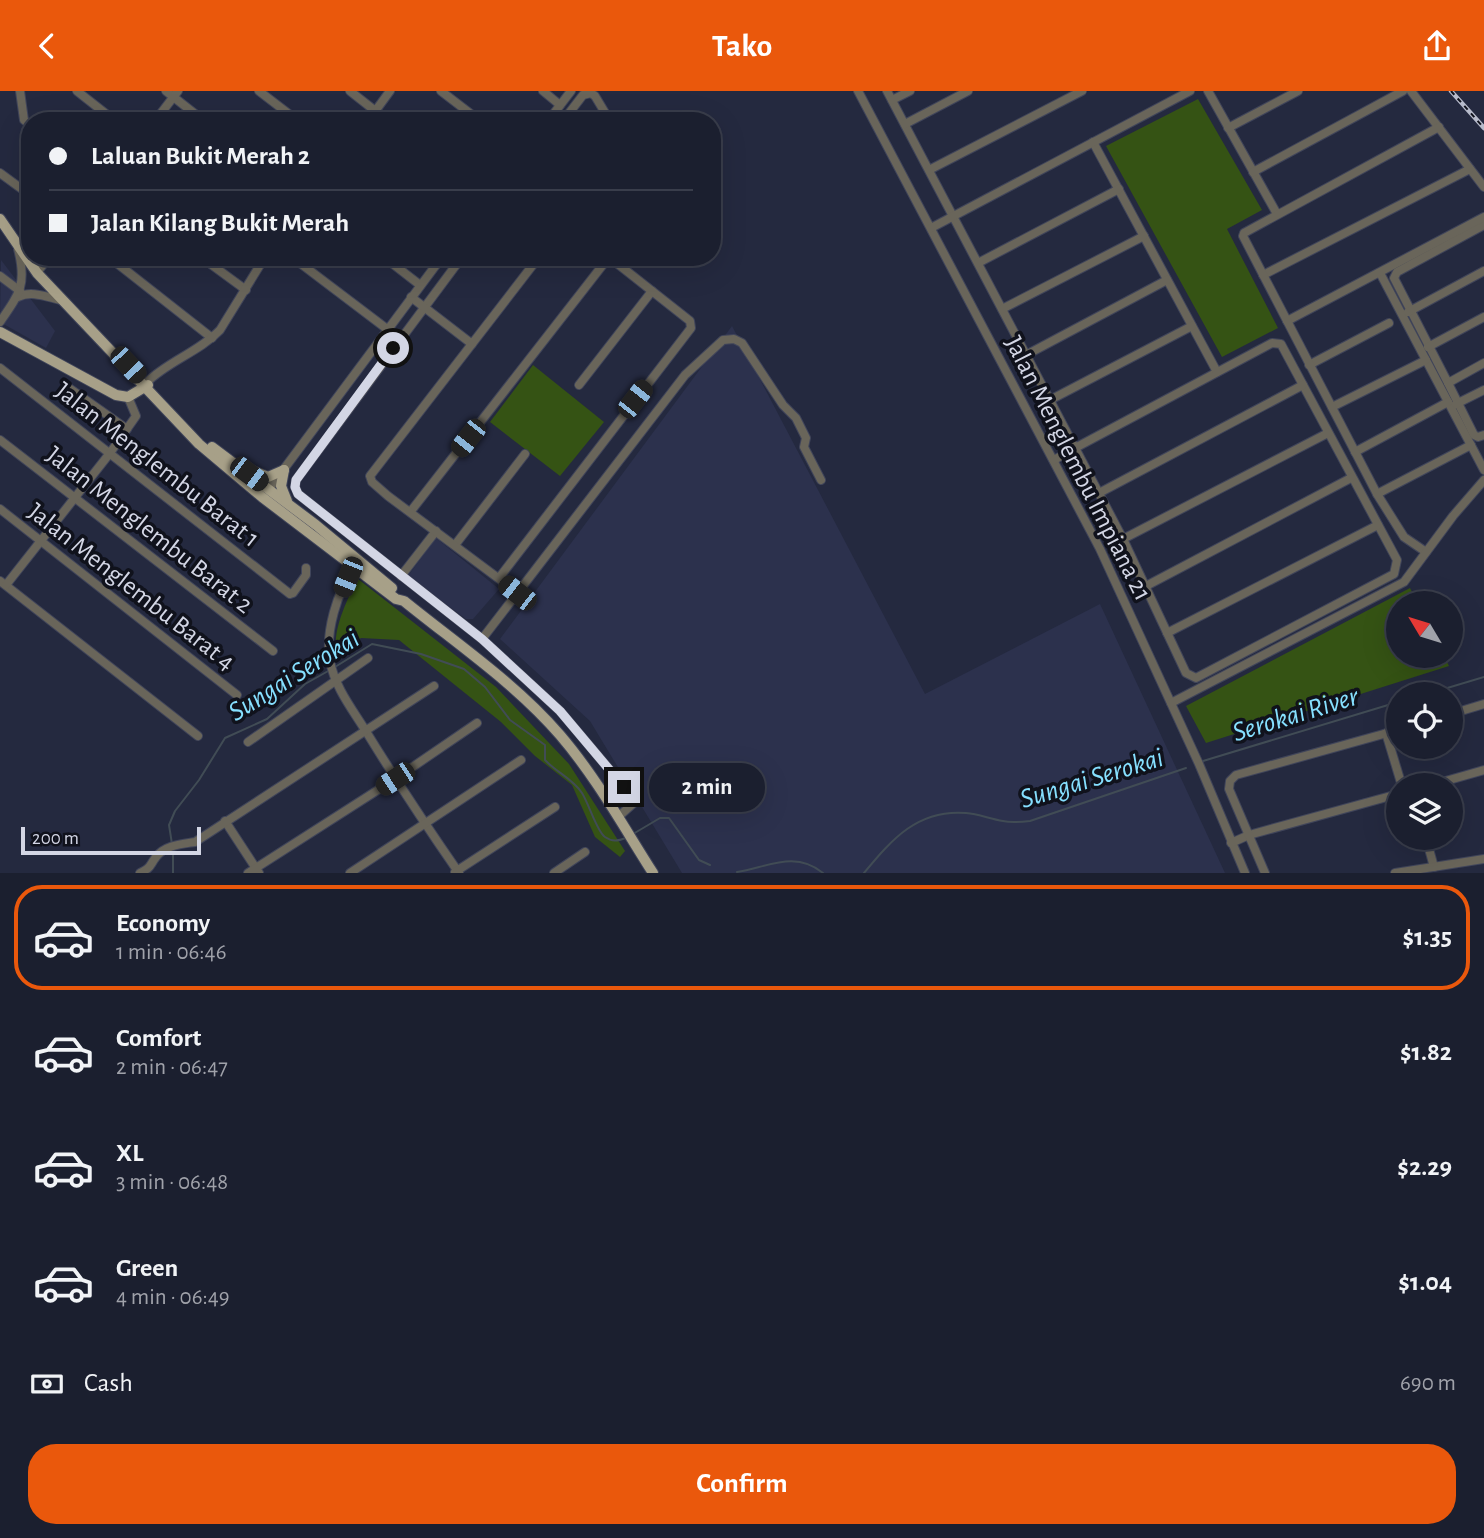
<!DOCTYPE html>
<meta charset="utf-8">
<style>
body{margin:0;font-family:"Alegreya Sans",sans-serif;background:#282c3b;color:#f1f3f6;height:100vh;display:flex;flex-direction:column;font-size:26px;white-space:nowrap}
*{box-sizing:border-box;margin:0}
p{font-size:23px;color:#a0a2aa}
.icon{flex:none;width:38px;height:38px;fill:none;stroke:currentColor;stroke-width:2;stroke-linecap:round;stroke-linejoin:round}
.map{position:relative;height:782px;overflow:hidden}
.drawer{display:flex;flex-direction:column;background:#1b1f2f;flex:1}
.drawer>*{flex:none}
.banner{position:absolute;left:21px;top:21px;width:700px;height:154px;border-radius:28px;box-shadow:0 7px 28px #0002,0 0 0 2px #393d4b;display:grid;align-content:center;height:154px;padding:0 28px;background:#1b1f2f}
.needle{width:46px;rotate:308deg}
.fabs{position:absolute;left:1386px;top:500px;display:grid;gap:14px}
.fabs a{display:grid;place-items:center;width:77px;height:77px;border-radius:50%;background:#1b1f2f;box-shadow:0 7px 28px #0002,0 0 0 2px #393d4b;font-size:35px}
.scale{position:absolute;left:21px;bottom:18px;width:180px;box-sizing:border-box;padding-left:7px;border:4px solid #d3d6e5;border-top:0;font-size:19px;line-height:24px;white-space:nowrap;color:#d3d6e5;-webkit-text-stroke:5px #10121c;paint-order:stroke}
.end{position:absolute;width:32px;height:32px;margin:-16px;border:9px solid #d3d6e5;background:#111;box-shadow:0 0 0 4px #111}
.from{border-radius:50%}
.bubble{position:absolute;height:49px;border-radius:24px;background:#1b1f2f;box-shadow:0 7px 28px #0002,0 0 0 2px #393d4b;font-size:23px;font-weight:700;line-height:49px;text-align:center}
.car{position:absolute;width:21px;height:42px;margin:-21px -10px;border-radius:9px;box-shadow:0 0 5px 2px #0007;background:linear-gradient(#222 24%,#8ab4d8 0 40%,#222 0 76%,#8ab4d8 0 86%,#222 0)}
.banner b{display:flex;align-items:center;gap:24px;height:66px;font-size:26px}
.banner b+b{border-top:2px solid #393d4b}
.banner i{width:18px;height:18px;background:#f1f3f6}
ul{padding:12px 0 0;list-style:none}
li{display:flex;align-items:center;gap:21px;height:105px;margin:0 14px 10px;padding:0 14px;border:4px solid transparent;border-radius:28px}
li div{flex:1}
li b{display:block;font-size:26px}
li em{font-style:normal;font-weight:700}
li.active{border-color:#ea580c}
li>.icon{width:63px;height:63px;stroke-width:1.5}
.pay{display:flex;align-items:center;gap:18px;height:77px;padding:0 28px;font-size:26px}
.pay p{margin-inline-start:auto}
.button{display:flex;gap:14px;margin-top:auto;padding:14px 28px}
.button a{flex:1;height:80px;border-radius:28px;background:#ea580c;color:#fff;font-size:28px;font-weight:700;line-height:80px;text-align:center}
header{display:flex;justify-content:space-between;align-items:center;height:91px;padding:0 28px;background:#ea580c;color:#fff;font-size:32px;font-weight:700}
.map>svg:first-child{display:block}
.built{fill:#2c314d}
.green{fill:#355314}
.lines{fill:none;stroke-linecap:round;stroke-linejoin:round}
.stream{stroke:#414c55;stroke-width:2}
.minor-casing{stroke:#40455a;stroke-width:10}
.major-casing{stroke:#40455a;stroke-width:12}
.minor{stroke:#69655a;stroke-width:8}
.major{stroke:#a7a088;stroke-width:10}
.rail-casing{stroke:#b7bbcb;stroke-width:4.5}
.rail{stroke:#10121c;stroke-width:2;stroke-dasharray:5;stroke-linecap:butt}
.route{stroke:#d3d6e5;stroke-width:9}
.labels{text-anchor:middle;stroke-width:7;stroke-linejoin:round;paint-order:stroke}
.street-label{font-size:26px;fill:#d3d6e5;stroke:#10121c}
.water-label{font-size:28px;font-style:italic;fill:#86e0ff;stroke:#10121c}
</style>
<header><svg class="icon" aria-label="back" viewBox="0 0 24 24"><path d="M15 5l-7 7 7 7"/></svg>Tako<svg class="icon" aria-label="share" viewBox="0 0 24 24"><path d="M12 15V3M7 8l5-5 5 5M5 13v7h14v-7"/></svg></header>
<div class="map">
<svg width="1484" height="782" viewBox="0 0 1484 782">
<rect width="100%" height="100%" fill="#24293f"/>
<g class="built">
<path d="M1,169l54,71 -9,17 -46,-26z"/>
<path d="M732,235l193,368 175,-90 125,269h-543l-92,-152 -90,-82z"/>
<path d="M436,447l63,51 -26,30h-7l-58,-43z"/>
</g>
<g class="green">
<path d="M1198,8l64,111 -35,19 51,99 -56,29 -116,-211z"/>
<path d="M533,274l71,57 -44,54 -70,-54z"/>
<path d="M358,488l138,108 73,77 56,87 -5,6 -25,-20 -23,-52 -37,-29 -34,-34 -102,-82 -38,-2 -22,17c-11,-18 10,-60 19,-76z"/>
<path d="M1410,497l8,16h-20v52h46l5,10 -243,77 -20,-37z"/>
</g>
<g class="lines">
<g class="stream">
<path d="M335,576l37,-23 49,10 43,15 21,18 25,33 35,25v15c11,12 28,19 37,33 7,11 15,39 23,44 7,5 13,4 21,1"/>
<path d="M1424,604l60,-18"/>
<path d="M1203,670l195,-59"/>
<path d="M633,743l27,-16h9l30,42 11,5"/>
<path d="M172,753l-3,-19 6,-14 24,-31 26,-42 42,-19 38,-35 25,-14"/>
<path d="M737,781c31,-5 58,-22 86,1"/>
<path d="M173,782v-23"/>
<path d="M864,782c28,-34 54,-64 102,-60 13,1 24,6 37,8 8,2 18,1 27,0l156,-53"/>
</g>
<defs>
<g id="minor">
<path d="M20,0l4,29 6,5"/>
<path d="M77,0l38,30"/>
<path d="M166,0l38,30"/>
<path d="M259,0l39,30"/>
<path d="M350,0l38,30"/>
<path d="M441,0l39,30"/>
<path d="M543,0l17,14"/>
<path d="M858,0l242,458 99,215 46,109"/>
<path d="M887,0l236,448 63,134 10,5 198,-104 3,-14 -116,-216 -9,-1 -197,105 -21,12"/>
<path d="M1208,0l69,123"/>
<path d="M1411,0l73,96"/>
<path d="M892,9l18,-9"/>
<path d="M155,30l23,-30"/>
<path d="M368,30l22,-30"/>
<path d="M548,30l23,-30"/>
<path d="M563,30l20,-26 8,-2 4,3 15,25"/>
<path d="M905,33l63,-33"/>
<path d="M1228,37l70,-37"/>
<path d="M1093,51l124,230"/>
<path d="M929,79l153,-79"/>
<path d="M1253,81l150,-81"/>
<path d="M0,82l30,22"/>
<path d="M1484,134l-87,47 -3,6 54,105 36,-20"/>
<path d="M931,137l259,-137"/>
<path d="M109,166l103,81"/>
<path d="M201,166l45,33"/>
<path d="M292,166l95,72"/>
<path d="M384,166l36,28"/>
<path d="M462,166l-166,223 -1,7 3,7 184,145 78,72 76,90 -18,16"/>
<path d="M978,172l141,-74"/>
<path d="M39,179l10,-13"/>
<path d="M1380,182l104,197"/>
<path d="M1263,184l207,-106"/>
<path d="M0,185l20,15"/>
<path d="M18,206c13,-7 29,0 43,3"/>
<path d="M411,206l61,47"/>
<path d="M1002,218l142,-73"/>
<path d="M1408,221l76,-41"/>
<path d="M1287,230l197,-104"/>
<path d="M0,231c20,-29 27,-38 18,-73"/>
<path d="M1428,256l56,-30"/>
<path d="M1026,264l141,-75"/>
<path d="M1309,274l80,-42"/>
<path d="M0,277l290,226 3,-1 13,-18v-7"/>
<path d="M146,292c22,-22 53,-31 74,-53l45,-73"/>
<path d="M1448,292l26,52 4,2 6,-2"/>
<path d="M579,294l73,-94"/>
<path d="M69,297l58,41"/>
<path d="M1050,309l142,-74"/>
<path d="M1456,313l28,-14"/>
<path d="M1332,316l94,-47"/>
<path d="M0,349l273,211"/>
<path d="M1355,361l93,-50"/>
<path d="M269,398l173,-232"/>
<path d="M1099,402l204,-108"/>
<path d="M1377,403l94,-49"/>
<path d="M0,418l237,186"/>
<path d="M411,420l198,-254"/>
<path d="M1123,448l205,-106"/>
<path d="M455,454l70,-91"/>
<path d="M1426,461l-22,-15 -27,-43 -134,-258 1,-3 195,-106"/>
<path d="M354,477c-17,24 -29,64 -24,93 5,27 23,49 37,72 29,47 60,94 92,140"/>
<path d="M401,485l35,-45"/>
<path d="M499,487l192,-250 -1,-7 -81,-64"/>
<path d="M0,490l198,155"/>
<path d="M6,494l104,-132 26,-37 -8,-19"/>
<path d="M1146,495l205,-108"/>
<path d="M518,502l-130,-97 -16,-14 -2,-6 169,-219"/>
<path d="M1167,542l211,-108"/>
<path d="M482,548l203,-264 38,-35 11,-1 8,4 41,62 13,13 10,20 -2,9 17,33"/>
<path d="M1171,612l233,-121 49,-66 31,-36"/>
<path d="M1451,623l33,-10"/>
<path d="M1386,642l16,53"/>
<path d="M248,651l120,-84"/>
<path d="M1428,695l56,-16"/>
<path d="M225,730l34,52"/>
<path d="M1426,747l8,29"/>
<path d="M1231,752l18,-8 149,-41"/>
<path d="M455,781l100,-65"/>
<path d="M140,782c12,-6 9,-7 16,-16 9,-12 26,-13 39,-15l239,-156"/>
<path d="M248,782l147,-94 82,-56"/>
<path d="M350,782l171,-113"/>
<path d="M554,782l31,-21"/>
<path d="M1265,782l-36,-84 1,-8 6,-6 162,-45"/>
<path d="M1395,782l89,-14"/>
</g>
<g id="major">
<path d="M0,128l37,54 162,171 63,53 134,102 8,2c53,43 111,82 156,134 36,42 63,91 93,138"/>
<path d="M0,241l116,63 12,2 20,-12"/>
<path d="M212,356l104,78 76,63"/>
<path d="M284,379l-3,16 6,15"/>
<path d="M253,380l15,6 16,-7"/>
</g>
</defs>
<use href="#minor" class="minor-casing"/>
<use href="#major" class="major-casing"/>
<use href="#minor" class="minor"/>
<use href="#major" class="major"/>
<defs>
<path id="rail" d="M1451,0l33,37"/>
</defs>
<use href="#rail" class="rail-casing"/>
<use href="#rail" class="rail"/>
</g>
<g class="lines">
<path class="route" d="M393,257l-97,132 -1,7 3,7 184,145 78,72 64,76"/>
</g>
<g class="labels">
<g class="street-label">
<text transform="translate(158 373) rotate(38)" y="9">Jalan Menglembu Barat 1</text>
<text transform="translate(1079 377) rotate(63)" y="9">Jalan Menglembu Impiana 21</text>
<text transform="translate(150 438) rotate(38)" y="9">Jalan Menglembu Barat 2</text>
<text transform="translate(132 495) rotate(38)" y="9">Jalan Menglembu Barat 4</text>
</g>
<g class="water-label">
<text transform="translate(293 583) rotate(-32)" y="10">Sungai Serokai</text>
<text transform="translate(1295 622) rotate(-17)" y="10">Serokai River</text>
<text transform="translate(1091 686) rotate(-17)" y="10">Sungai Serokai</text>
</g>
</g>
</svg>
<div class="fabs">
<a><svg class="needle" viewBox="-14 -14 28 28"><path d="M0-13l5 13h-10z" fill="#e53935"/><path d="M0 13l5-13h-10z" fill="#a0a2aa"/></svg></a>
<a><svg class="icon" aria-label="locate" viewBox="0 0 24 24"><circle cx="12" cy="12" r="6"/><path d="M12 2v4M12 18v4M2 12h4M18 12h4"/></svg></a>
<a><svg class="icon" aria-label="layers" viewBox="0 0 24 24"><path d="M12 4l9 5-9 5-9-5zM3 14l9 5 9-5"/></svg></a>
</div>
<div class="scale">200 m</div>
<i class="end from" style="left:393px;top:257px"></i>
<i class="end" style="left:624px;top:696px"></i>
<div class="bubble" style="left:649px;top:672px;width:116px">2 min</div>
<i class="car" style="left:128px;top:274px;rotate:137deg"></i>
<i class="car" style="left:635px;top:308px;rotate:38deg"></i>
<i class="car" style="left:468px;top:347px;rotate:218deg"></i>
<i class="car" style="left:249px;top:383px;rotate:127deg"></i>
<i class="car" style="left:348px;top:486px;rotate:202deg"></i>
<i class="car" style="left:517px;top:502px;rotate:308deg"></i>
<i class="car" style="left:395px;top:688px;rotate:237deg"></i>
<div class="banner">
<b><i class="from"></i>Laluan Bukit Merah 2</b>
<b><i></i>Jalan Kilang Bukit Merah</b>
</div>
</div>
<section class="drawer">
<ul>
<li class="active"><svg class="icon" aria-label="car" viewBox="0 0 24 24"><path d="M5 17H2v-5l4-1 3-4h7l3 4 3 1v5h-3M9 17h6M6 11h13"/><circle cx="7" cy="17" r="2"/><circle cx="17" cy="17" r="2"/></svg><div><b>Economy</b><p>1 min · 06:46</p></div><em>$1.35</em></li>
<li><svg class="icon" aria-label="car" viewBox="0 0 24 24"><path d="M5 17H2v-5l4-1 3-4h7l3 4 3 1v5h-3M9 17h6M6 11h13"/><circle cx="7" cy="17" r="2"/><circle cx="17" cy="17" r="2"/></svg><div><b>Comfort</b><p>2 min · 06:47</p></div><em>$1.82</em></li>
<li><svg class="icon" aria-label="car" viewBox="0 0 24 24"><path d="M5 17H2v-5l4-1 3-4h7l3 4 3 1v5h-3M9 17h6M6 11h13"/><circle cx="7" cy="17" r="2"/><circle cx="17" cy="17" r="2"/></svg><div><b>XL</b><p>3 min · 06:48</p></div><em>$2.29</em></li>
<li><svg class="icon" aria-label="car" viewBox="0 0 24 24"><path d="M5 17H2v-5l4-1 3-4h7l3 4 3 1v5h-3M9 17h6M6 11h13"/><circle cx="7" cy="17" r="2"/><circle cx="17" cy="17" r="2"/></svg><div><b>Green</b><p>4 min · 06:49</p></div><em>$1.04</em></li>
</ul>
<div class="pay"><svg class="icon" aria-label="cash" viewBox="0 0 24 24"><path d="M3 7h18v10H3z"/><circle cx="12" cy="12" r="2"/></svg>Cash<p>690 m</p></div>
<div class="button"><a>Confirm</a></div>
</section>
